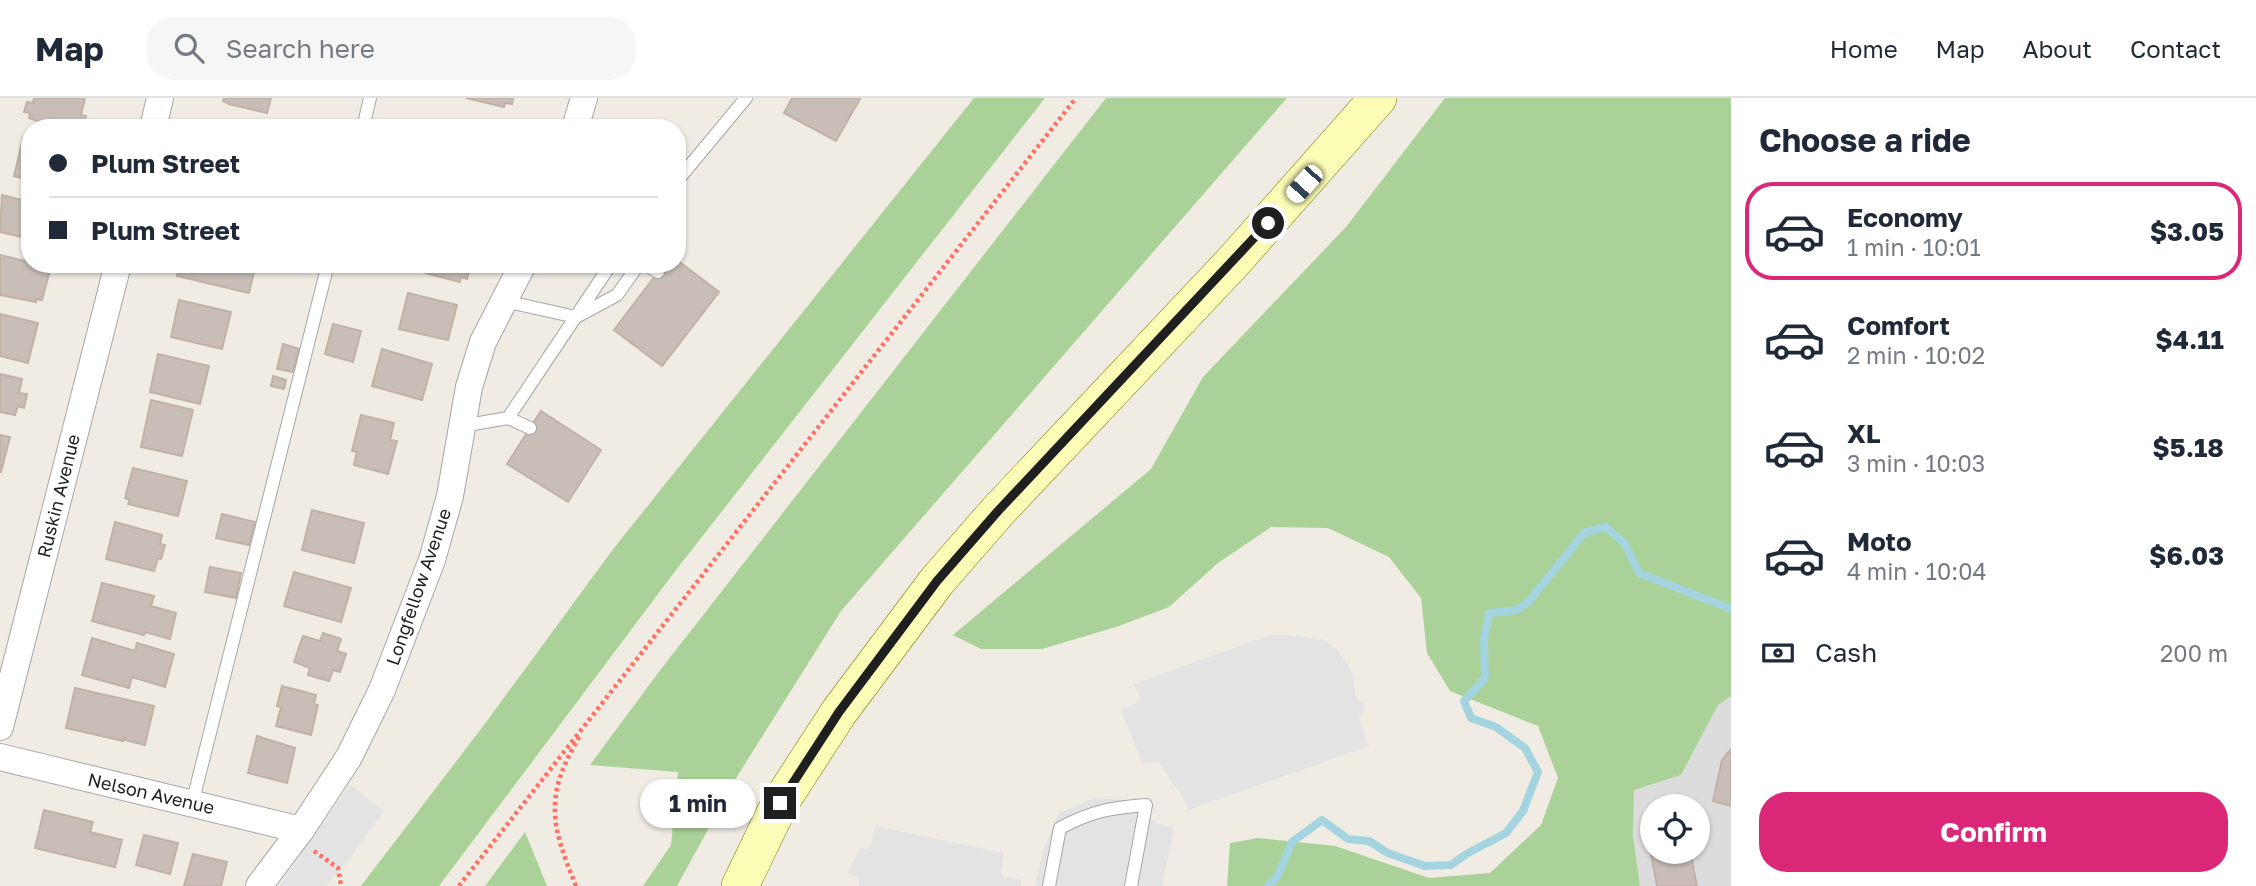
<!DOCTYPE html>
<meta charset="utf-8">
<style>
body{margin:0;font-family:"Golos Text",sans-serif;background:#f6f6f7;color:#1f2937;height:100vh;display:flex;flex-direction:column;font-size:26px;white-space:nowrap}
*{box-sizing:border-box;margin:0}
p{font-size:23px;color:#747a83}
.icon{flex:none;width:38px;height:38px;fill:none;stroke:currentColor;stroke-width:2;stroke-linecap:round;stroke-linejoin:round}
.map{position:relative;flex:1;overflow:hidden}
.side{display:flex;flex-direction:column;background:#fff;width:525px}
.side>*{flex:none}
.top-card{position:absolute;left:21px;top:21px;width:665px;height:154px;border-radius:28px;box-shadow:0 2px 5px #0004;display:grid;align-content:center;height:154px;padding:0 28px;background:#fff}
.buttons{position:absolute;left:1640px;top:696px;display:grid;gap:14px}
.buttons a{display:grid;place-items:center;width:70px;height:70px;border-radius:50%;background:#fff;box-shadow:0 2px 5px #0004;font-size:35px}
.end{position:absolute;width:32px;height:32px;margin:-16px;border:9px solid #1f1f1f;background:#fff;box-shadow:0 0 0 4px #fff}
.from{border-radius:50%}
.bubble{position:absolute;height:49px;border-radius:24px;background:#fff;box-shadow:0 2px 5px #0004;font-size:23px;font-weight:700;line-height:49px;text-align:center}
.car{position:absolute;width:21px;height:42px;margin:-21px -10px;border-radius:9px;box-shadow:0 0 5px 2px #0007;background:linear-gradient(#fff 24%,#345 0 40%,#fff 0 76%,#345 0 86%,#fff 0)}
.top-card b{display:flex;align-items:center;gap:24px;height:66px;font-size:26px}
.top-card b+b{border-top:2px solid #e0e1e3}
.top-card i{width:18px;height:18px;background:#1f2937}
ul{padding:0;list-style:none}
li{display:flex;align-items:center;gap:21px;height:98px;margin:0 14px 10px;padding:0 14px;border:4px solid transparent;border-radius:28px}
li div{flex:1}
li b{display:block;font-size:26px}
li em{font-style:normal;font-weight:700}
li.active{border-color:#db2777}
li>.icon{width:63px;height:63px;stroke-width:1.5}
h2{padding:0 28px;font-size:32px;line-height:84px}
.pay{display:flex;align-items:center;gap:18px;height:77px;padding:0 28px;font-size:26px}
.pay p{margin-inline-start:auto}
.cta{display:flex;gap:14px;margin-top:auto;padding:14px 28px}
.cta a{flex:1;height:80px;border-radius:28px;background:#db2777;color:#fff;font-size:28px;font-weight:700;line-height:80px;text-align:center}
header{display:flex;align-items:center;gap:42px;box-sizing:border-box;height:98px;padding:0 35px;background:#fff;border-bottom:2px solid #e0e1e3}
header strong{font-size:33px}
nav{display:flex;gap:38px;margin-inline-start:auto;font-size:24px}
.search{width:490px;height:63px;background:#f6f6f7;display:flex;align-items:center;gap:18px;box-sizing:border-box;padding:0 24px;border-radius:28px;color:#747a83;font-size:26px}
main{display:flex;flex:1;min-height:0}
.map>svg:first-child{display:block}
.residential{fill:#dddcdc;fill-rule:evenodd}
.forest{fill:#aad197}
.parking{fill:#e3e3e3}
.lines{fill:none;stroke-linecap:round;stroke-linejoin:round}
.stream{stroke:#a3d4e0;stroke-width:8}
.building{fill:#c8beb7;stroke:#c2b2a6;stroke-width:2}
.service-casing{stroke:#a6a6a6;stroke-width:14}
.minor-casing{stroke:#a6a6a6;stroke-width:28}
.secondary-casing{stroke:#727b00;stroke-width:38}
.path{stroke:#ff7166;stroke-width:4.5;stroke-dasharray:3.5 3.5;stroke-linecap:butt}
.service{stroke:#fff;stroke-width:12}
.minor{stroke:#fff;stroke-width:26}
.secondary{stroke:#fbfcb6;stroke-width:37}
.route{stroke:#1f1f1f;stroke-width:9}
.labels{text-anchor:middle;stroke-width:5;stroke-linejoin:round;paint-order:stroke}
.street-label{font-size:18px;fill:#1f1f1f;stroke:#fff}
</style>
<header>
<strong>Map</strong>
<div class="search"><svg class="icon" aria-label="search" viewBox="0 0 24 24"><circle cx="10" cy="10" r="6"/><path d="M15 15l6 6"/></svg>Search here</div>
<nav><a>Home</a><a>Map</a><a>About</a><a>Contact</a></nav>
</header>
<main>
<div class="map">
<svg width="1731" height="788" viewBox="0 0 1731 788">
<rect width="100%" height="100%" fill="#f0ece4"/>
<path class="residential" d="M1731,598v190h-91l-7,-51 1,-45 47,-15 37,-70zM1652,709h46v45h-46z"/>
<g class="forest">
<path d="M974,0h71l-369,472 -237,316h-78l123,-161 130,-177z"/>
<path d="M1106,0h181l-446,513 -103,164 -61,111h-34l28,-41 7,-73 -88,-7 68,-92z"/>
<path d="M1445,0h286v598l-13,9 -37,70 -47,15 -1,45 7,51h-413l3,-43 28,-5 77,8 94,32 61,-5 51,-48 17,-47 -20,-52 -88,-35 -23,-38 -6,-55 -32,-41 -61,-29 -57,-1 -53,36 -49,44 -53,20 -74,22h-61l-28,-14 198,-166 52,-92 143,-150z"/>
<path d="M525,734l22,54h-62z"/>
</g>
<g class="parking">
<path d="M1286,537l39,5 14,12 14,23 2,21 10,10 -6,13 10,27 -181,64 -6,-14 -23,-34 -17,1 -21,-53 20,-9 -7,-17 133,-48z"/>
<path d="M350,687l34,26 -40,55 -19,20h-46z"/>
<path d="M1094,700l32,2 32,24 16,4 -12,58h-127l9,-38 15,-35z"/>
<path d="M875,728l129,27 -3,21 4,3 17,3 -1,6h-162l-1,-9 -10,-4 13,-25 6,1 4,-3z"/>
</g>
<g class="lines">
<path class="stream" d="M1268,788l9,-9 15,-35 30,-22 26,19 21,2 19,12 37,13 26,-1 17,-12 38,-20 17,-22 15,-39 -13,-24 -29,-21 -25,-9 -7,-17 21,-23 -1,-39 5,-26 28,-3 12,-9 56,-69 21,-5 19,17 14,29 92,36"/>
</g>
<g class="building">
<path d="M34,0h51l-4,17 5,1 -3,12h-26l-28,-10 1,-5 -6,-1 3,-10 6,1z"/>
<path d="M224,0h47l-4,15 -38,-9 -6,-3z"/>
<path d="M466,0h47l-1,6 -7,-1 -1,4z"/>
<path d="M792,0h66l2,1 -24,42 -52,-28z"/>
<path d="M459,23l29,7h-30z"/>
<path d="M23,40l7,2v40l-16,-4z"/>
<path d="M2,97l28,7v37l-30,-7z"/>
<path d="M0,157l30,7v2l13,1v3l7,2 -8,30 -6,-1v3l-36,-7z"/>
<path d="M677,162l42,32 -57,74 -48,-36 50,-66h13z"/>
<path d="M179,166h77l-7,29 -72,-17z"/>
<path d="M427,166h44l-4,15 -6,-2 -1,5 -35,-9z"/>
<path d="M408,195l49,12 -9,35 -49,-11z"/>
<path d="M179,202l52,12 -9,37 -51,-12z"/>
<path d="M0,216l38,9 -10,40 -28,-7z"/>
<path d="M333,226l28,7 -8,31 -28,-8z"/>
<path d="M283,246l16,5 -6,23 -16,-3z"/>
<path d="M382,251l50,15 -10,36 -50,-14z"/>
<path d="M158,256l51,12 -9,38 -50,-12z"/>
<path d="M0,276l22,5 -3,14 8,1 -3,14 -6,-2 -3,9 -15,-3z"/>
<path d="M273,278l13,4 -2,9 -13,-3z"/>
<path d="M151,302l42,10 -11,46 -41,-9z"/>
<path d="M541,313l60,39 -33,52 -61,-38z"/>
<path d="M361,317l33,8 -4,17 7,1 -9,33 -34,-9 3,-13 -5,-1z"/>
<path d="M0,337l10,2 -9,35h-1z"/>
<path d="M133,370l54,13 -9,35 -50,-12 2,-4 -5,-2z"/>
<path d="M312,412l52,13 -10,40 -52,-13z"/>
<path d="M222,416l33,8 -6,23 -33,-7z"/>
<path d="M115,424l47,13 -2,9 5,1 -4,14 -3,-1 -4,13 -48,-12z"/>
<path d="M210,469l31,6 -5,25 -31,-6z"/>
<path d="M294,474l57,16 -10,34 -57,-16z"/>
<path d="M102,485l52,13 -3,10 25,7 -6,26 -25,-7 -1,3 -52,-14z"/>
<path d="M323,535l18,6 -4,12 9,3 -6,18 -7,-2 -4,11 -21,-6 2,-7 -16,-6 9,-26 17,5z"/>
<path d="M92,540l43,13 2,-8 37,11 -9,33 -33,-10 -3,11 -47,-13z"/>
<path d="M282,588l34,9 -2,9 4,1 -7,30 -35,-9 5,-19 -4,-1z"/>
<path d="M75,590l79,18 -9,39 -20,-5 -1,-4 -1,5 -57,-13z"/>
<path d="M257,638l38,12 -8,35 -39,-10z"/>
<path d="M1731,651v57l-18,-5 9,-41z"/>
<path d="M44,712l49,12 -3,10 32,8 -7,27 -80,-19z"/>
<path d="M144,737l34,8 -8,31 -34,-9z"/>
<path d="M1663,754h27l7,34h-40l-6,-32z"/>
<path d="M193,756l34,8 -6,24h-37z"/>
</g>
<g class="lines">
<defs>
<g id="service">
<path d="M363,30l7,-30"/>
<path d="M677,83l69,-83"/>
<path d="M644,166l14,8"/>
<path d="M504,203l72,16 41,-22 22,-31"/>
<path d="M508,320l22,10"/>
<path d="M462,328l46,-8 103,-154"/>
<path d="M192,706l136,-540"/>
<path d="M1049,788l11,-58c32,-17 50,-20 86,-23l-15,81"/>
</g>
<g id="minor">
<path d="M153,30l7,-30"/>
<path d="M575,30l9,-30"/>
<path d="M0,629l118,-463"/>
<path d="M0,659l301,73"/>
<path d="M259,788l42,-56 48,-73 33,-67 50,-130 18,-64 19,-109 14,-45 40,-78"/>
</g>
<path id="secondary" d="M740,788l40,-83 59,-91 98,-131 61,-70 235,-249 145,-164"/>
</defs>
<use href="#service" class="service-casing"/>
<use href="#minor" class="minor-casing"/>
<use href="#secondary" class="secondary-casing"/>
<g class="path">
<path d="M314,753l24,17 3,18"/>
<path d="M459,788l617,-788"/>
<path d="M576,788c-26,-63 -32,-91 5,-152"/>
</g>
<use href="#service" class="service"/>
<use href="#minor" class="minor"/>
<use href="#secondary" class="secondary"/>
</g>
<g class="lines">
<path class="route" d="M780,705l59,-91 98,-131 61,-70 270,-288"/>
</g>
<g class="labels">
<g class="street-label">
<text transform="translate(59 398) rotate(-76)" y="6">Ruskin Avenue</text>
<text transform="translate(419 489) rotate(-71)" y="6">Longfellow Avenue</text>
<text transform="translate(151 696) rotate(13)" y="6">Nelson Avenue</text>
</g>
</g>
</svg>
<div class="buttons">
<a><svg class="icon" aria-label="locate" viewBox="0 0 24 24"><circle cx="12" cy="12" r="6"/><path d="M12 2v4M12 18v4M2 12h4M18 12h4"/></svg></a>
</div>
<i class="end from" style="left:1268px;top:125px"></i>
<i class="end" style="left:780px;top:705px"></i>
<div class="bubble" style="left:640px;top:681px;width:116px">1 min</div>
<i class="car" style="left:1304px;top:86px;rotate:222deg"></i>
<div class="top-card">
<b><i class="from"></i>Plum Street</b>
<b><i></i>Plum Street</b>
</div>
</div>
<section class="side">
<h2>Choose a ride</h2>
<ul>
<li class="active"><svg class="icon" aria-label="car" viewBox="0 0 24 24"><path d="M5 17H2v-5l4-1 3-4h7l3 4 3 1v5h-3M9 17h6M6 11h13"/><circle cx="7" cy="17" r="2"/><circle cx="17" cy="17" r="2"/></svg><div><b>Economy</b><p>1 min · 10:01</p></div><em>$3.05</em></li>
<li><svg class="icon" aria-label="car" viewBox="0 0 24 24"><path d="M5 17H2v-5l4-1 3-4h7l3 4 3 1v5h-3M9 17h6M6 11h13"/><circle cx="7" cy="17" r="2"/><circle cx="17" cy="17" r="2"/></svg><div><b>Comfort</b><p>2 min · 10:02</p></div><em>$4.11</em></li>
<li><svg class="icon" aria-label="car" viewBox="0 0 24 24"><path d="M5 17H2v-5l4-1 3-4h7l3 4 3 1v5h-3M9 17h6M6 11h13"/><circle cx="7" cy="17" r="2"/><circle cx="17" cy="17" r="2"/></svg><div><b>XL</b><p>3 min · 10:03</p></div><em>$5.18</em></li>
<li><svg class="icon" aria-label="car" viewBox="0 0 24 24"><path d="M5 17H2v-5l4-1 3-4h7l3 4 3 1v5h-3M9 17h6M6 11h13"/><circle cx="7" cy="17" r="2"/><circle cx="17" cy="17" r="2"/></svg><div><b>Moto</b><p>4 min · 10:04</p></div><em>$6.03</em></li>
</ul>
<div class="pay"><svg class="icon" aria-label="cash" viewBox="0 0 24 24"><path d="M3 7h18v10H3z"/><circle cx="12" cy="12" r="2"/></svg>Cash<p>200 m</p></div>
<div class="cta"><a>Confirm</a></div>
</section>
</main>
